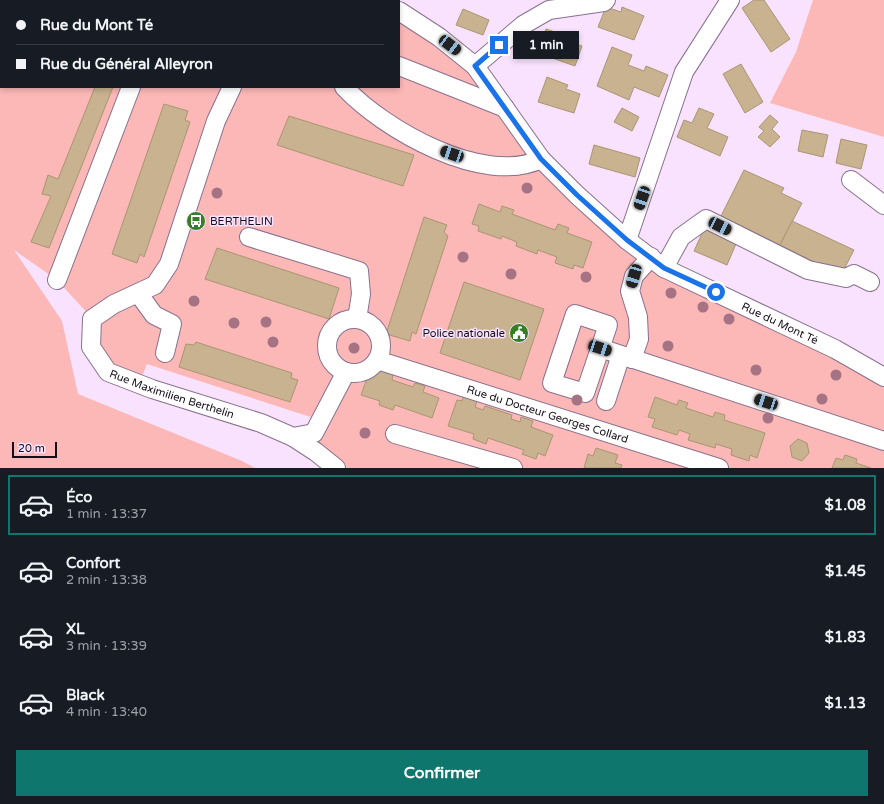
<!DOCTYPE html>
<html lang="fr">
<meta charset="utf-8">
<style>
body{margin:0;font-family:"Varela Round",sans-serif;background:#242831;color:#f1f3f6;height:100vh;display:flex;flex-direction:column;font-size:15px;white-space:nowrap}
*{box-sizing:border-box;margin:0}
p{font-size:13px;color:#9ea1a6}
.icon{flex:none;width:22px;height:22px;fill:none;stroke:currentColor;stroke-width:2;stroke-linecap:round;stroke-linejoin:round}
.map{position:relative;height:468px;overflow:hidden}
.sheet{display:flex;flex-direction:column;background:#171b24;flex:1}
.sheet>*{flex:none}
.guide{position:absolute;left:0px;top:0px;width:400px;height:88px;box-shadow:0 2px 6px #0003;display:grid;align-content:center;height:88px;padding:0 16px;background:#171b24}
.scale{position:absolute;left:12px;bottom:10px;width:45px;box-sizing:border-box;padding-left:4px;border:2px solid #160d18;border-top:0;font-size:11px;line-height:14px;white-space:nowrap;color:#160d18;-webkit-text-stroke:3px #f8e2fd;paint-order:stroke}
.end{position:absolute;width:18px;height:18px;margin:-9px;border:5px solid #1a73e8;background:#fff;box-shadow:0 0 0 2px #fff}
.from{border-radius:50%}
.bubble{position:absolute;height:28px;border-radius:0px;background:#171b24;box-shadow:0 2px 6px #0003;font-size:13px;font-weight:700;line-height:28px;text-align:center}
.car{position:absolute;width:12px;height:24px;margin:-12px -6px;border-radius:5px;box-shadow:0 0 3px 1px #0007;background:linear-gradient(#222 24%,#8ab4d8 0 40%,#222 0 76%,#8ab4d8 0 86%,#222 0)}
.guide b{display:flex;align-items:center;gap:14px;height:38px;font-size:15px}
.guide b+b{border-top:1px solid #363941}
.guide i{width:10px;height:10px;background:#f1f3f6}
ul{padding:7px 0 0;list-style:none}
li{display:flex;align-items:center;gap:12px;height:60px;margin:0 8px 6px;padding:0 8px;border:2px solid transparent;border-radius:0px}
li div{flex:1}
li b{display:block;font-size:15px}
li em{font-style:normal;font-weight:700}
li.active{border-color:#0f766e}
li>.icon{width:36px;height:36px;stroke-width:1.5}
.button{display:flex;gap:8px;margin-top:auto;padding:8px 16px}
.button a{flex:1;height:46px;border-radius:0px;background:#0f766e;color:#fff;font-size:16px;font-weight:700;line-height:46px;text-align:center}
.map>svg:first-child{display:block}
.green{fill:#fbb8b7}
.building{fill:#c8b28f;stroke:#aa9572}
.lines{fill:none;stroke-linecap:round;stroke-linejoin:round}
.minor-casing{stroke:#89708e;stroke-width:20}
.minor{stroke:#fff;stroke-width:18}
.tree{fill:#a57383}
.route{stroke:#1a73e8;stroke-width:5}
.labels{text-anchor:middle;stroke-width:3;stroke-linejoin:round;paint-order:stroke}
.poi-label{font-size:11px;fill:#160d18;stroke:#f8e2fd;text-anchor:start}
.street-label{font-size:11px;fill:#160d18;stroke:#f8e2fd}
</style>
<div class="map">
<svg width="884" height="468" viewBox="0 0 884 468">
<rect width="100%" height="100%" fill="#f8e2fd"/>
<g class="green">
<path d="M0,0h383l1,1h-383v86h398v-76l40,26 188,203 257,137v91h-548l-43,-31 27,-17 -173,-56 -8,20 -31,-12 -16,-54 -35,-38 -43,-30 48,71 16,73 164,67 13,7h-255z"/>
<path d="M813,0h71v137l-114,-34 26,-51z"/>
</g>
<g class="building">
<path d="M754,0h10l26,39 -19,13 -29,-44z"/>
<path d="M606,7l15,5 1,-5 22,9 -10,24 -36,-13z"/>
<path d="M463,9l26,11 -6,15 -27,-10z"/>
<path d="M546,29l21,7 -1,4 16,6 -7,20 -37,-13z"/>
<path d="M612,47l20,8 -4,10 16,6 2,-5 22,9 -9,22 -25,-10 -5,13 -32,-14z"/>
<path d="M741,64l22,38 -18,11 -22,-39z"/>
<path d="M547,77l21,8 -2,4 14,5 -6,19 -36,-11z"/>
<path d="M95,87h18l-64,161 -18,-6 20,-46 -9,-2 6,-19 10,4z"/>
<path d="M164,104l24,7 -3,9 5,2 -46,135 -4,-3 -3,9 -25,-9z"/>
<path d="M622,108l17,9 -7,14 -18,-9z"/>
<path d="M699,108l15,6 -7,14 21,9 -8,19 -43,-19 7,-17 8,3z"/>
<path d="M770,115l8,7 -6,7 8,8 -10,10 -12,-10 6,-6 -5,-4z"/>
<path d="M289,116l125,39 -11,31 -126,-41z"/>
<path d="M802,130l26,5 -5,22 -25,-6z"/>
<path d="M841,139l26,6 -6,24 -25,-6z"/>
<path d="M594,145l46,13 -5,19 -46,-13z"/>
<path d="M744,170l40,18 -3,5 21,10 -22,42 -59,-29z"/>
<path d="M479,204l21,8 2,-6 12,4 -2,4 43,16 3,-6 11,4 -2,5 25,9 -9,26 -9,-3 -1,4 -18,-6 2,-6 -19,-7 -1,4 -21,-8 1,-4 -15,-6 -1,3 -23,-8 1,-5 -7,-2z"/>
<path d="M424,217l23,8 -3,7 4,4 -32,98 -4,-2 -2,9 -24,-7z"/>
<path d="M792,221l62,29 -13,25 -61,-30z"/>
<path d="M704,229l32,15 -9,21 -33,-14z"/>
<path d="M217,248l122,40 -10,31 -124,-40z"/>
<path d="M464,282l80,27 -24,71 -80,-27z"/>
<path d="M196,342l96,31 -1,5 7,2 -8,22 -111,-35 7,-23 8,1z"/>
<path d="M378,369l15,5 -1,6 21,7 2,-4 10,3 -2,6 16,6 -7,20 -37,-13 -2,5 -14,-5 1,-4 -19,-6 8,-22 7,2z"/>
<path d="M463,397l14,4 -2,6 8,3 2,-4 27,9 -1,4 9,3 1,-5 12,4 -2,6 22,8 -8,21 -7,-3 -2,6 -14,-5 2,-4 -36,-12 -2,6 -13,-5 1,-5 -26,-8 9,-26 5,1z"/>
<path d="M655,397l22,8 2,-5 9,3 -2,5 27,9 2,-5 10,3 -1,5 41,13 -8,25 -7,-3 -1,6 -18,-6 1,-6 -16,-5 -1,4 -27,-8 2,-6 -11,-4 -2,5 -25,-8 3,-8 -7,-2z"/>
<path d="M798,439l9,4 2,10 -7,8 -10,-4 -2,-11z"/>
<path d="M596,448l22,7 -3,8 7,2 -1,3h-37l4,-14 5,2z"/>
<path d="M845,455l12,4 -1,4 15,5h-39l4,-10 7,2z"/>
</g>
<g class="lines">
<defs>
<g id="minor">
<path d="M383,0l1,1"/>
<path d="M38,1l1,-1"/>
<path d="M213,1l4,-1"/>
<path id="s1" d="M399,11l40,26 36,29 66,93 36,36 50,45 37,28 171,81 49,28"/>
<path d="M0,55l1,-1"/>
<path d="M399,66l106,42"/>
<path d="M475,66l48,-41 26,-15 55,-8 2,-2"/>
<path id="s2" d="M232,87l-16,34 -47,143 -14,21 -41,19 -22,15 -1,28 17,25 44,17 109,34 32,14 23,15 20,16"/>
<path d="M344,87c39,42 140,100 197,72"/>
<path d="M851,180l33,25"/>
<path d="M249,237l110,34 2,23 -4,25"/>
<path d="M627,240l57,-168 46,-72"/>
<path d="M664,268l17,-31 25,-18 102,51 38,8 8,-4 16,8"/>
<path d="M57,280l74,-193"/>
<path d="M138,293l16,22 18,9 -7,29"/>
<path d="M575,314l33,11 -23,68 -33,-10z"/>
<circle cx="354" cy="346" r="27"/>
<path d="M600,348l284,93"/>
<path d="M632,359l7,-20 -1,-22 -8,-26 4,-15 17,-19"/>
<path id="s3" d="M377,360l342,108"/>
<path d="M606,401l15,-46"/>
<path d="M395,434l118,34"/>
<path d="M293,437l21,-4 32,-61"/>
</g>
</defs>
<use href="#minor" class="minor-casing"/>
<use href="#minor" class="minor"/>
</g>
<g class="tree">
<circle cx="527" cy="188" r="5.5"/>
<circle cx="217" cy="193" r="5.5"/>
<circle cx="463" cy="257" r="5.5"/>
<circle cx="511" cy="274" r="5.5"/>
<circle cx="586" cy="277" r="5.5"/>
<circle cx="671" cy="293" r="5.5"/>
<circle cx="194" cy="301" r="5.5"/>
<circle cx="703" cy="307" r="5.5"/>
<circle cx="729" cy="319" r="5.5"/>
<circle cx="266" cy="322" r="5.5"/>
<circle cx="234" cy="323" r="5.5"/>
<circle cx="273" cy="342" r="5.5"/>
<circle cx="668" cy="346" r="5.5"/>
<circle cx="354" cy="348" r="5.5"/>
<circle cx="756" cy="370" r="5.5"/>
<circle cx="836" cy="375" r="5.5"/>
<circle cx="822" cy="399" r="5.5"/>
<circle cx="577" cy="400" r="5.5"/>
<circle cx="768" cy="418" r="5.5"/>
<circle cx="365" cy="433" r="5.5"/>
</g>
<g class="lines">
<path class="route" d="M499,45l-24,21 66,93 36,36 50,45 37,28 52,24"/>
</g>
<defs>
<symbol id="bus-disc" viewBox="-11 -11 22 22"><circle r="9.5" fill="#357e24" stroke="#f8e2fd"/><path d="M-5-6H5V4H4V6H2V4H-2V6H-4V4H-5ZM-3.5-4V0h7V-4ZM-3.5 1.2v1.5H-2V1.2ZM2 1.2v1.5H3.5V1.2Z" fill="#fff"/></symbol>
<symbol id="civic-disc" viewBox="-11 -11 22 22"><circle r="9.5" fill="#357e24" stroke="#f8e2fd"/><path d="M-.6-6.5H3V-4.5H.6V-3L4-1V1h2V6H-6V1h2V-1L-.6-3ZM-1.2 2.5V6h2.4V2.5Z" fill="#fff"/></symbol>
</defs>
<g fill-rule="evenodd">
<use href="#bus-disc" x="185" y="210" width="22" height="22"/>
<use href="#civic-disc" x="508" y="322" width="22" height="22"/>
</g>
<g class="labels">
<g class="poi-label">
<text x="210" y="225">BERTHELIN</text>
<text x="505" y="337" text-anchor="end">Police nationale</text>
</g>
<g class="street-label">
<text dy="4" stroke="none"><textPath href="#s1" startOffset="501">Rue du Mont Té</textPath></text>
<text dy="4" stroke="none"><textPath href="#s2" startOffset="411">Rue Maximilien Berthelin</textPath></text>
<text dy="4" stroke="none"><textPath href="#s3" startOffset="179">Rue du Docteur Georges Collard</textPath></text>
</g>
</g>
</svg>
<div class="scale">20 m</div>
<i class="end from" style="left:716px;top:292px"></i>
<i class="end" style="left:499px;top:45px"></i>
<div class="bubble" style="left:513px;top:31px;width:66px">1 min</div>
<i class="car" style="left:450px;top:45px;rotate:127deg"></i>
<i class="car" style="left:452px;top:154px;rotate:289deg"></i>
<i class="car" style="left:642px;top:198px;rotate:199deg"></i>
<i class="car" style="left:720px;top:226px;rotate:116deg"></i>
<i class="car" style="left:634px;top:276px;rotate:196deg"></i>
<i class="car" style="left:600px;top:348px;rotate:108deg"></i>
<i class="car" style="left:766px;top:402px;rotate:288deg"></i>
<div class="guide">
<b><i class="from"></i>Rue du Mont Té</b>
<b><i></i>Rue du Général Alleyron</b>
</div>
</div>
<section class="sheet">
<ul>
<li class="active"><svg class="icon" aria-label="car" viewBox="0 0 24 24"><path d="M5 17H2v-5l4-1 3-4h7l3 4 3 1v5h-3M9 17h6M6 11h13"/><circle cx="7" cy="17" r="2"/><circle cx="17" cy="17" r="2"/></svg><div><b>Éco</b><p>1 min · 13:37</p></div><em>$1.08</em></li>
<li><svg class="icon" aria-label="car" viewBox="0 0 24 24"><path d="M5 17H2v-5l4-1 3-4h7l3 4 3 1v5h-3M9 17h6M6 11h13"/><circle cx="7" cy="17" r="2"/><circle cx="17" cy="17" r="2"/></svg><div><b>Confort</b><p>2 min · 13:38</p></div><em>$1.45</em></li>
<li><svg class="icon" aria-label="car" viewBox="0 0 24 24"><path d="M5 17H2v-5l4-1 3-4h7l3 4 3 1v5h-3M9 17h6M6 11h13"/><circle cx="7" cy="17" r="2"/><circle cx="17" cy="17" r="2"/></svg><div><b>XL</b><p>3 min · 13:39</p></div><em>$1.83</em></li>
<li><svg class="icon" aria-label="car" viewBox="0 0 24 24"><path d="M5 17H2v-5l4-1 3-4h7l3 4 3 1v5h-3M9 17h6M6 11h13"/><circle cx="7" cy="17" r="2"/><circle cx="17" cy="17" r="2"/></svg><div><b>Black</b><p>4 min · 13:40</p></div><em>$1.13</em></li>
</ul>
<div class="button"><a>Confirmer</a></div>
</section>
